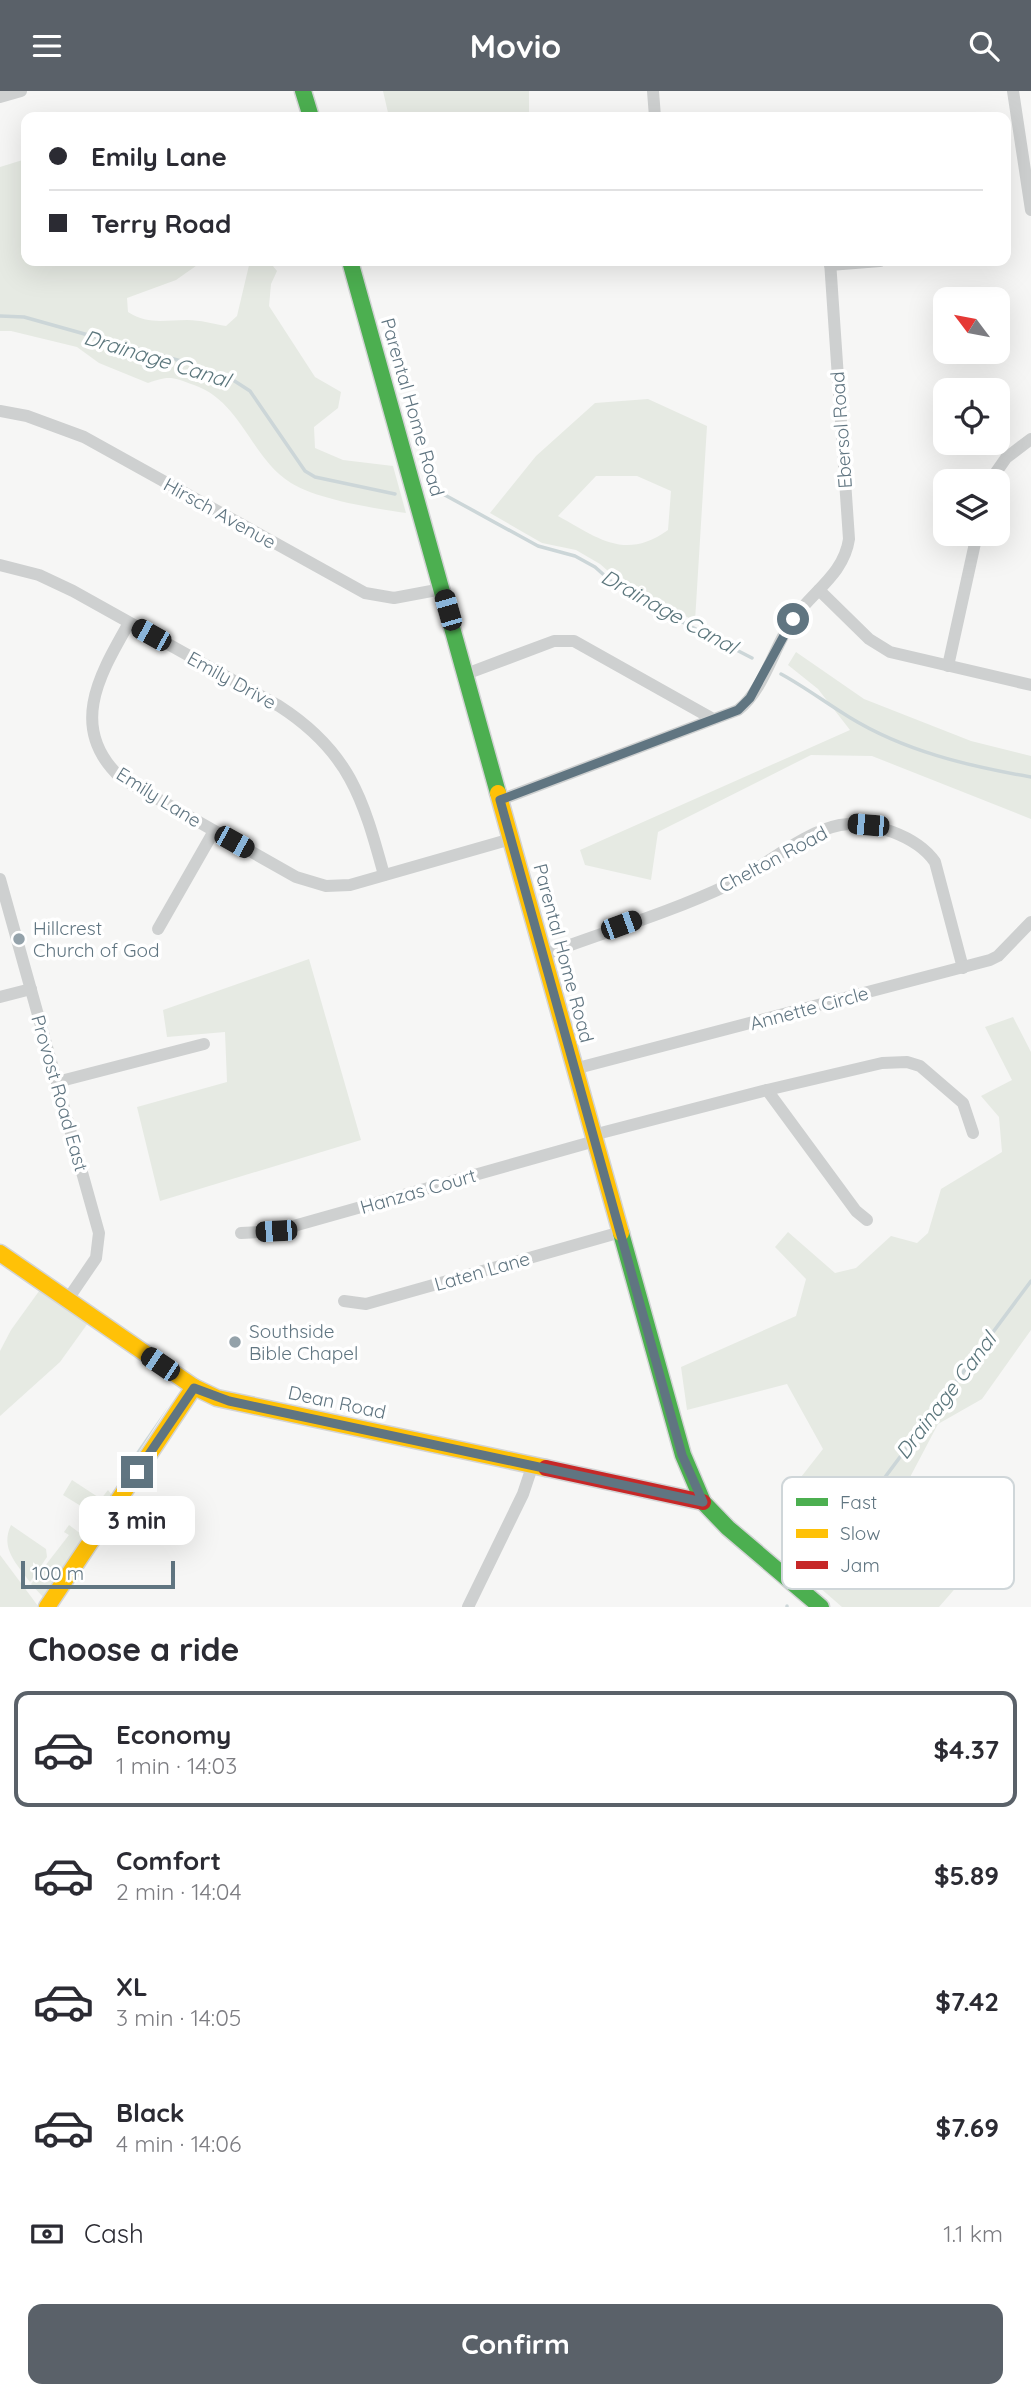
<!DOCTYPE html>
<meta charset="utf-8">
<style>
body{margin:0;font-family:Quicksand,sans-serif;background:#f7f7f7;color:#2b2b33;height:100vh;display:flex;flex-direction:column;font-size:26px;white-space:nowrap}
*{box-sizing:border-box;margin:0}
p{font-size:23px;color:#7c7c81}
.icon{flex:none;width:38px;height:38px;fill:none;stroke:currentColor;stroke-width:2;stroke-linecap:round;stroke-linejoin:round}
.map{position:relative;height:1516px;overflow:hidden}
.side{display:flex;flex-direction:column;background:#fff;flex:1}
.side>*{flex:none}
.banner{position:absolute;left:21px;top:21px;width:990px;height:154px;border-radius:14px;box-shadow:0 7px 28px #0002;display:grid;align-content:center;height:154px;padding:0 28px;background:#fff}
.needle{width:46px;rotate:302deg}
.buttons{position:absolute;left:933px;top:196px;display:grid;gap:14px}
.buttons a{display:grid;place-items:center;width:77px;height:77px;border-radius:14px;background:#fff;box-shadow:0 7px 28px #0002;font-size:35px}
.scale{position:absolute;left:21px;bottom:18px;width:154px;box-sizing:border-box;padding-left:7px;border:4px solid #607581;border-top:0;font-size:19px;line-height:24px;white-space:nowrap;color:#607581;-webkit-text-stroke:5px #fff;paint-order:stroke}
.end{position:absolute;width:32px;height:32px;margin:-16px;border:9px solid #607581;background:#fff;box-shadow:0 0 0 4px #fff}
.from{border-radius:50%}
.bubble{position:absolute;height:49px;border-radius:14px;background:#fff;box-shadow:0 7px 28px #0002;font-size:23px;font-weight:700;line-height:49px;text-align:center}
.car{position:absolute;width:21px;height:42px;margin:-21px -10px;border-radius:9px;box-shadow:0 0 5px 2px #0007;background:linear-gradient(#222 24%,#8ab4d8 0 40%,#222 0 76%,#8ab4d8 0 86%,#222 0)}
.banner b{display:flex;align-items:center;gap:24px;height:66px;font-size:26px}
.banner b+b{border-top:2px solid #e1e1e2}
.banner i{width:18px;height:18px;background:#2b2b33}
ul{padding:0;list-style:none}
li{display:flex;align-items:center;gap:21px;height:116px;margin:0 14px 10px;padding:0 14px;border:4px solid transparent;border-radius:14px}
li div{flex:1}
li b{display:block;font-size:26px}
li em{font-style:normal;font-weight:700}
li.current{border-color:#5a6169}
li>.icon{width:63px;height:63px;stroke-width:1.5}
h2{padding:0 28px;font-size:32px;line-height:84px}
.pay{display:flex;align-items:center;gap:18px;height:77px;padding:0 28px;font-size:26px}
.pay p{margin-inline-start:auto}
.button{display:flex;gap:14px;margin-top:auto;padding:14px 28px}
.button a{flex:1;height:80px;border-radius:14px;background:#5a6169;color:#fff;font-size:28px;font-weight:700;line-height:80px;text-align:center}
header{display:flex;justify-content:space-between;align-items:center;height:91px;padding:0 28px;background:#5a6169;color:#fff;font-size:32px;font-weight:700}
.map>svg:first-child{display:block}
.green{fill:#e6eae3;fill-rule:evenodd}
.water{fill:#ccd6d8}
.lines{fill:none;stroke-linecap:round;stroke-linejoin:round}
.stream{stroke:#ccd6d8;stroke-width:3.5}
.fast-casing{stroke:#d3d4d5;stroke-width:19}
.slow-casing{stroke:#d3d4d5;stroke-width:19}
.jam-casing{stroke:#d3d4d5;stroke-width:19}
.street{stroke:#ced0d0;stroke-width:12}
.fast{stroke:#4caf50;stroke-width:16}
.slow{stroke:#ffc107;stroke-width:16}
.jam{stroke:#c62828;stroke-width:16}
.route{stroke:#607581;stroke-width:9}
.poi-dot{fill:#94a2aa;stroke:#fff;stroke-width:2.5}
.labels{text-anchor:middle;stroke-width:7;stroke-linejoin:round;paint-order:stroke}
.street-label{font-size:19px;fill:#607581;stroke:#fff}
.poi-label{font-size:19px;fill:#607581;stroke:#fff;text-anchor:start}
.water-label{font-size:21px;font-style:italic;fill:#5b767c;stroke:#fff}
.key{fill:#fff;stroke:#cfd6d9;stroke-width:2}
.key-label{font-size:19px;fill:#607581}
</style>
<header><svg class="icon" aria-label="menu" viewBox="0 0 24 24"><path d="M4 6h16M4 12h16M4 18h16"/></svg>Movio<svg class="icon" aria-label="search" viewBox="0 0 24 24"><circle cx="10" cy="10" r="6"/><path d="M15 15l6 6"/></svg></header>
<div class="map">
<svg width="1031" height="1516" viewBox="0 0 1031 1516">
<rect width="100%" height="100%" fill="#f6f6f5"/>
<g class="green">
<path d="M383,0h146v26h-140z"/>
<path d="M26,68v102h177l-27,19 -49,18 1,14c20,13 37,8 59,8 13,0 27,4 39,6l11,-10 13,-55h19l8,10 -6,13 -2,22 46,71 26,15 -3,16 -24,19 1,21 28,12 50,6 13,47c-33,-5 -87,-13 -115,-30 -41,-26 -49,-81 -97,-98 -22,-8 -24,-10 -46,-2l-49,-20 -22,-16 -66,-16h-11v-164z"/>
<path d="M648,308l59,27 -12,195 -71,-36 -24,-21 -24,-14 -34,-7 -52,-30 46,-57 59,-53zM596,385h41l34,15 -3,39c-43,31 -70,8 -110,-14z"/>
<path d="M796,561l68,47 107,42 60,15v63l-159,-63 -61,-1 -153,77 -7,48 -66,-15 -5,-15 270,-120 -32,-41 -30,-24z"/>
<path d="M309,868l52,181 -201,61 -23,-94 90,-25 -2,-50 -58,5 -4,-27z"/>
<path d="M1013,926l18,35v278l-49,69 -44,25 -30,57 -36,41 -10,27 46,31 47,-5 17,-23 7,9 -40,46h-97l-47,-41 30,-36 -31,-44 29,-37 -36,-65 -100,26 -6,-43 115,-51 10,-37 -31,-32 13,-15 47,41 21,-5 35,-32 26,7 11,-10 13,-44 61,-37 -3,-35 -18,-21 31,-16 -27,-53z"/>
<path d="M42,1196l46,36 -28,39 -60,54v-65l11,-21z"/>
<path d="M72,1389l29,19 7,-9 4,5 -20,31 -8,-7 5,-8 -26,-16z"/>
<path d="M11,1434l35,24 1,8 -17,25c-14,-19 -30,-34 -19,-57z"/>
<path d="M69,1434l16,12 -41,61 -13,-14 38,-49 -5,-3z"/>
<path d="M0,1464l38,51 -1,1h-37z"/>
</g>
<path class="water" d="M169,1314l-47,73 -3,-1z"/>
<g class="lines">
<g class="stream">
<path d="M0,225l24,1 164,46 45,17 17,11 55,80 10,6 80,17"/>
<path d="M435,402l8,1 95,52 37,10 20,11 27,24 130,67"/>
<path d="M781,583c24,13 45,29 68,43 55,34 119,49 182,60"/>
<path d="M810,1487l221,-297"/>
<path d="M787,1516v-1"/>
</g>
<defs>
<g id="fast">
<path d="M303,0l8,26"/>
<path d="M350,170l148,532"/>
<path d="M621,1142l62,222 20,47 25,26 93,79"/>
</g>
<g id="slow">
<path d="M498,702l123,440"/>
<path d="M0,1162l194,134 23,11 329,70"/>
<path d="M47,1516l147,-220"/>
</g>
<path id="jam" d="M546,1377l157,34"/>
</defs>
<use href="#fast" class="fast-casing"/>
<use href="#slow" class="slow-casing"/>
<use href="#jam" class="jam-casing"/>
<g class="street">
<path d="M653,0l2,26"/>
<path d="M1013,0l18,119"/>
<path d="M0,6l21,-6"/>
<path d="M830,174l50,-4"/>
<path d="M0,320l27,5 57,21 281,156 29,5 48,-9"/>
<path d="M990,390l16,-23 25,-19"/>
<path d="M0,474l39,10 34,16 206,115c70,45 84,92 105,169"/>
<path d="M819,499l50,49 21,13 141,33"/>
<path d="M129,532c-29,51 -62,105 -8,155l175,99 30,9 24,-1 161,-46"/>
<path d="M948,575l29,-132"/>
<path d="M466,583l88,-33h20l139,78"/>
<path d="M500,709l238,-90c27,-21 36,-65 56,-92 19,-27 50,-44 55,-79l-19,-278"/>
<path d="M0,788l99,354 -3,25 -28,41"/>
<path d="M158,838l56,-98"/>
<path d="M543,864c61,-23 126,-42 185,-70 36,-17 72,-52 112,-60 31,-5 77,11 95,37l28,106"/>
<path d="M0,906l31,-8"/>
<path d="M574,978l416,-109 8,-4 33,-34"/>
<path d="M57,991l147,-38"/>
<path d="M767,999l89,121 11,9"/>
<path d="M593,1044l174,-45 115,-27 25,-1 13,4 43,37 10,30"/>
<path d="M241,1142l35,-2 319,-90"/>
<path d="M344,1210l22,3 255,-72"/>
<path d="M468,1516l55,-113 9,-27"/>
</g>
<use href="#fast" class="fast"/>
<use href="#slow" class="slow"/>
<use href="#jam" class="jam"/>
</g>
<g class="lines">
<path class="route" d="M137,1381l57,-84 35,13 474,101 -21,-47 -182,-655 238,-90 12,-12 43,-79"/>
</g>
<g class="poi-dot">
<circle cx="19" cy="848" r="7"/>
<circle cx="235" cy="1251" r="7"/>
</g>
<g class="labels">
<g class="street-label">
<text transform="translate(413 316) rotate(74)" y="7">Parental Home Road</text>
<text transform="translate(841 339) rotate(-94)" y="7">Ebersol Road</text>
<text transform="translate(220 422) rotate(29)" y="7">Hirsch Avenue</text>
<text transform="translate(232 589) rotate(29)" y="7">Emily Drive</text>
<text transform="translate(159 706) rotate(32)" y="7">Emily Lane</text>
<text transform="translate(773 768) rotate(-28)" y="7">Chelton Road</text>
<text transform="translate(564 862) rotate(75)" y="7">Parental Home Road</text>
<text transform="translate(809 917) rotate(-15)" y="7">Annette Circle</text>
<text transform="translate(60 1002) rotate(74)" y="7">Provost Road East</text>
<text transform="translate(418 1100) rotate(-16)" y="7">Hanzas Court</text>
<text transform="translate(482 1180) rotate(-16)" y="7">Laten Lane</text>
<text transform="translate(337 1311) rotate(12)" y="7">Dean Road</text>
</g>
<g class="poi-label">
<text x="33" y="844">Hillcrest<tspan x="33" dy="22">Church of God</tspan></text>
<text x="249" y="1247">Southside<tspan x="249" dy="22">Bible Chapel</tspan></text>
</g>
<g class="water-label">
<text transform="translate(157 268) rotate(17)" y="7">Drainage Canal</text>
<text transform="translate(669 521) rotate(29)" y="7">Drainage Canal</text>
<text transform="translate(946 1305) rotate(-53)" y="7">Drainage Canal</text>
</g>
</g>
<rect x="782" y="1386" width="232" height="112" rx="10" class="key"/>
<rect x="796" y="1407" width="32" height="8" fill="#4caf50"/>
<rect x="796" y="1438" width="32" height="9" fill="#ffc107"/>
<rect x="796" y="1470" width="32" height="8" fill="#c62828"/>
<g class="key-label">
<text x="840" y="1418">Fast</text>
<text x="840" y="1449">Slow</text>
<text x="840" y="1481">Jam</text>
</g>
</svg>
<div class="buttons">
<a><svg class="needle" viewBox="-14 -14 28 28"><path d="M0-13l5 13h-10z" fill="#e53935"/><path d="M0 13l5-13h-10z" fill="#7c7c81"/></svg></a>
<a><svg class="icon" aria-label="locate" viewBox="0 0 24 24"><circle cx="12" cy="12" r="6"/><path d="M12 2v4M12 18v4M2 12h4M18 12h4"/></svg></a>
<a><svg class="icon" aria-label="layers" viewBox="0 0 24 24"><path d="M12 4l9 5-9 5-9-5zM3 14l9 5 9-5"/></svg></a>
</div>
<div class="scale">100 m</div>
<i class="end from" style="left:793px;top:528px"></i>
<i class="end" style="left:137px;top:1381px"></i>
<div class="bubble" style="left:79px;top:1405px;width:116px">3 min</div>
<i class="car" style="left:448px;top:519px;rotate:344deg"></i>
<i class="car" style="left:151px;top:544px;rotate:299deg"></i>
<i class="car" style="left:868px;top:734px;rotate:275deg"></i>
<i class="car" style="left:234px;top:751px;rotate:119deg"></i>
<i class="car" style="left:621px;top:834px;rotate:70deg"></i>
<i class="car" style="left:276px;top:1140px;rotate:267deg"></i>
<i class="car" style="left:160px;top:1273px;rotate:304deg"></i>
<div class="banner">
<b><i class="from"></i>Emily Lane</b>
<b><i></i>Terry Road</b>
</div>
</div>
<section class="side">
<h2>Choose a ride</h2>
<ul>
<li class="current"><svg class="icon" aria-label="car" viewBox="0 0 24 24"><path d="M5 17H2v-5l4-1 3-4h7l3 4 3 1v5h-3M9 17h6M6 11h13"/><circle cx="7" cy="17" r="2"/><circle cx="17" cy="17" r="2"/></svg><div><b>Economy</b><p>1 min · 14:03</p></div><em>$4.37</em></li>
<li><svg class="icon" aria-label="car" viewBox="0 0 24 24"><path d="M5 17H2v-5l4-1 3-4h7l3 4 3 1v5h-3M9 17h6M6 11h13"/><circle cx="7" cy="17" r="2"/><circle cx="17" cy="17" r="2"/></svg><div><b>Comfort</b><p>2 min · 14:04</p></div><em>$5.89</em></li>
<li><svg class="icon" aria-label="car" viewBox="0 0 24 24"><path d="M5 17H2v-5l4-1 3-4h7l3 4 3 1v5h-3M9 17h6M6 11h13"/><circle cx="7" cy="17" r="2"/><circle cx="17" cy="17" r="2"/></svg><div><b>XL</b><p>3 min · 14:05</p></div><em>$7.42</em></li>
<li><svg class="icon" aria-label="car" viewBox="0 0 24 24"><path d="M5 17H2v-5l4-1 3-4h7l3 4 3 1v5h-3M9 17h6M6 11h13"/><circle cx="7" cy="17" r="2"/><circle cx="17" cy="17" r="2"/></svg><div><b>Black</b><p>4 min · 14:06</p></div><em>$7.69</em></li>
</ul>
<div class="pay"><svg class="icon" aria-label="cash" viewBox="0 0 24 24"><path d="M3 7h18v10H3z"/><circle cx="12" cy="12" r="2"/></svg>Cash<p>1.1 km</p></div>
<div class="button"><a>Confirm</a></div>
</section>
